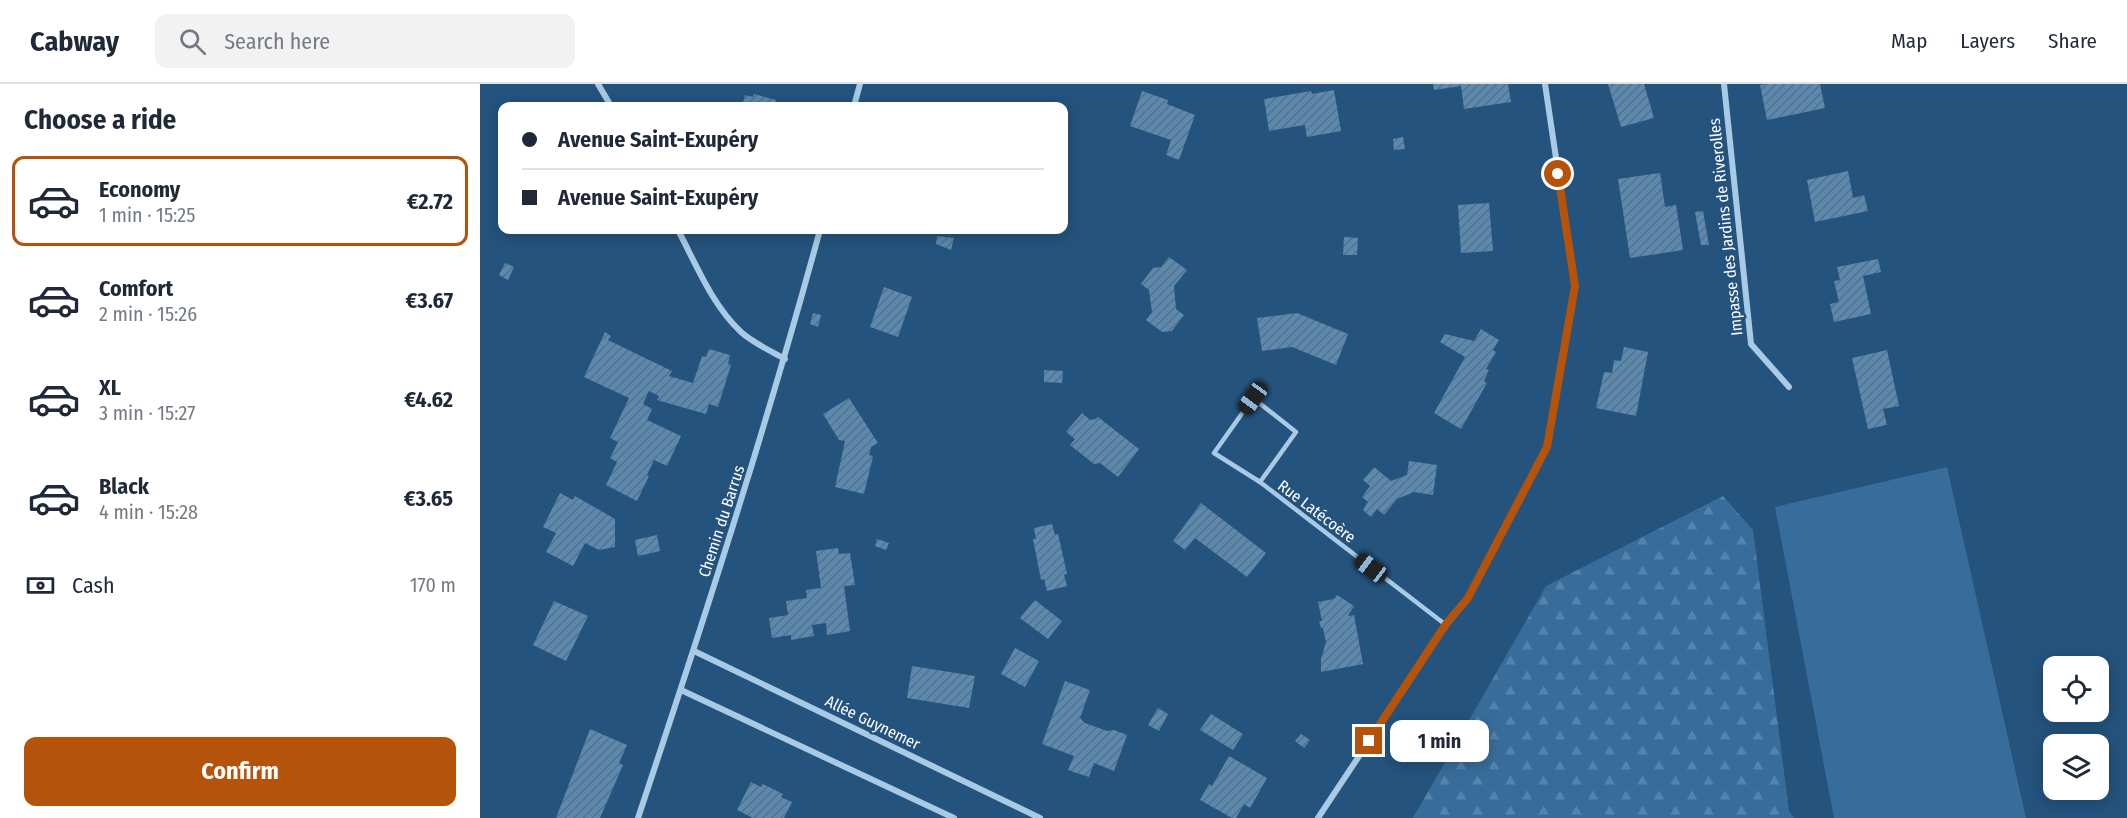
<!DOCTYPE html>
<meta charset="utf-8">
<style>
body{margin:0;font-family:"Fira Sans Condensed",sans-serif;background:#f2f2f3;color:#1f2937;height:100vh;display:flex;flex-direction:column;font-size:22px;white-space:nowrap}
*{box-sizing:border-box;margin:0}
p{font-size:20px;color:#747a83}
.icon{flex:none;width:33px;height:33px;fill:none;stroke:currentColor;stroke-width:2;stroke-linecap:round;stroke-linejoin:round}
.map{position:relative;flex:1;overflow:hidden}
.sheet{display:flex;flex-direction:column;background:#fff;width:480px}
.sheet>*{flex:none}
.top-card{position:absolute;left:18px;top:18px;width:570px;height:132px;border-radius:12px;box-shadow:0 3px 15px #0003;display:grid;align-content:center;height:132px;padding:0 24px;background:#fff}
.fabs{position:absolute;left:1563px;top:572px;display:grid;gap:12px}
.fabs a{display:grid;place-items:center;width:66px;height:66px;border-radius:12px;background:#fff;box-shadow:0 3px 15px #0003;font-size:30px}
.end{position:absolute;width:27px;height:27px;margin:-14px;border:8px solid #b45309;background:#fff;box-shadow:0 0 0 3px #fff}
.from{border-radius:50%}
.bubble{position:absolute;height:42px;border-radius:12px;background:#fff;box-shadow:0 3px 15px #0003;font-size:20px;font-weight:700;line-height:42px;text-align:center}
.car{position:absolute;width:18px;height:36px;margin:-18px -9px;border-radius:8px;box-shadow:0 0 4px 2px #0007;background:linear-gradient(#222 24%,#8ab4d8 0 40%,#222 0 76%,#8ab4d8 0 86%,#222 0)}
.top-card b{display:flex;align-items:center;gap:21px;height:57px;font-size:22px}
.top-card b+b{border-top:2px solid #e0e1e3}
.top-card i{width:15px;height:15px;background:#1f2937}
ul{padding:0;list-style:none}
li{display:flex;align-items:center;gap:18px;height:90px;margin:0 12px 9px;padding:0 12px;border:3px solid transparent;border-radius:12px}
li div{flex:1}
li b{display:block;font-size:22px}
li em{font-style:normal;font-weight:700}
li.on{border-color:#b45309}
li>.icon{width:54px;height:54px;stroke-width:1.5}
h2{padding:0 24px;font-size:27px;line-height:72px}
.pay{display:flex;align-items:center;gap:15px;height:66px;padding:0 24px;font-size:22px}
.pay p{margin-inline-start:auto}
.cta{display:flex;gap:12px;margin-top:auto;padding:12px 24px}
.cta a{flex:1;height:69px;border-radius:12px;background:#b45309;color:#fff;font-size:24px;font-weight:700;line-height:69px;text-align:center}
header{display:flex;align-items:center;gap:36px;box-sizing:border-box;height:84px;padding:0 30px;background:#fff;border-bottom:2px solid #e0e1e3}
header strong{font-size:28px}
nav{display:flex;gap:33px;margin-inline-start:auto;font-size:21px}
.search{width:420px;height:54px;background:#f2f2f3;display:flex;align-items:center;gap:15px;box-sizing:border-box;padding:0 21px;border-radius:12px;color:#747a83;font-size:22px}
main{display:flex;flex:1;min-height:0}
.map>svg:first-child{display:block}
.grass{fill:#386d9b}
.forest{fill:url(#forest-firs)}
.building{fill:url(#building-hatch)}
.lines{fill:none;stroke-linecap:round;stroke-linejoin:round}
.service{stroke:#a9cae5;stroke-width:4.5}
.minor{stroke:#a9cae5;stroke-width:6}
.route{stroke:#b45309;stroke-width:8}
.labels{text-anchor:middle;stroke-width:5;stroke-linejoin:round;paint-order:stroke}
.street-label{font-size:16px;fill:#fff;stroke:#24537d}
</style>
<header>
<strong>Cabway</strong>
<div class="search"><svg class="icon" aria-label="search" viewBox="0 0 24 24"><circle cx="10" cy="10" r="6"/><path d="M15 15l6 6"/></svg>Search here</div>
<nav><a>Map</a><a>Layers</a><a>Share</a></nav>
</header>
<main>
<section class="sheet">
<h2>Choose a ride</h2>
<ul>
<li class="on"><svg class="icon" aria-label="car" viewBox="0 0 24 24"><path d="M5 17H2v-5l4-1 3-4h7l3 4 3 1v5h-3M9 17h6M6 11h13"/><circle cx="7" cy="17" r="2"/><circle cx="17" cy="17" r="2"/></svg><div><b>Economy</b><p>1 min · 15:25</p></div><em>€2.72</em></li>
<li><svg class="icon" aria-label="car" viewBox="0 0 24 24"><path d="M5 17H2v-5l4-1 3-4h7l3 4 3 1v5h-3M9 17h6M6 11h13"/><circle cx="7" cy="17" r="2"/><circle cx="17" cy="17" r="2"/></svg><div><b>Comfort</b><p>2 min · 15:26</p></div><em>€3.67</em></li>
<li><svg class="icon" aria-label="car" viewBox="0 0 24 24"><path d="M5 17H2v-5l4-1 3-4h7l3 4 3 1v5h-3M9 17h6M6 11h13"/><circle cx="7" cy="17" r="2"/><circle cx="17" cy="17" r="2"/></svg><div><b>XL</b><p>3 min · 15:27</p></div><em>€4.62</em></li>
<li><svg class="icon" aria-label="car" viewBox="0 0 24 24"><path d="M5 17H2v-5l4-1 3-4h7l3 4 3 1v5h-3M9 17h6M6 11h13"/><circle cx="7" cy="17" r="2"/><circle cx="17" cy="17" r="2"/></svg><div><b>Black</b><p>4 min · 15:28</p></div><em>€3.65</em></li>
</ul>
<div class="pay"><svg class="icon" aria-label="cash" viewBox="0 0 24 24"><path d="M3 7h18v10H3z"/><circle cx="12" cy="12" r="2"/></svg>Cash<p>170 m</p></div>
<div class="cta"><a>Confirm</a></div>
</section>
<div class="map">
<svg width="1647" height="734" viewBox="0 0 1647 734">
<defs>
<pattern id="forest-firs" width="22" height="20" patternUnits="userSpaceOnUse" patternTransform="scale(1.5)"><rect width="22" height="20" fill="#386d9b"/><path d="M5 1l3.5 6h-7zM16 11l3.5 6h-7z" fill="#5683aa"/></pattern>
<pattern id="building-hatch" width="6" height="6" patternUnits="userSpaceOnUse" patternTransform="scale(1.5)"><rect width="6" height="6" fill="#5d89ae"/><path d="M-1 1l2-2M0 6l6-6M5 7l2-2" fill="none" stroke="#567187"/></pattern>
</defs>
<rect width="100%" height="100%" fill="#24537d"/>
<path class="grass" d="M1467,383l79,351h-192l-59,-311z"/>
<path class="forest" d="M1243,412l30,34 36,281 5,7h-381l133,-232z"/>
<g class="building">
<path d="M953,0h75l3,18 -47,7 -3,-23 -27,4z"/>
<path d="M1128,0h36l10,34 -33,9z"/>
<path d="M1287,0h53l5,24 -58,12 -7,-35z"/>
<path d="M854,6l7,41 -34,6 -2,-12 -36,6 -5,-32 47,-8 1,3z"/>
<path d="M662,7l26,9 -1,4 28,11 -16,45 -13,-5 5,-15 -41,-14z"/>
<path d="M274,10l22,6 -1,4 8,2h-41l3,-11 8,2z"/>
<path d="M923,53l2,12 -11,1 -1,-11z"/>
<path d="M1368,87l5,27 11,-3 4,16 -53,11 -8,-42z"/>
<path d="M1180,89l5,34 11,-2 7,45 -53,8 -12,-79z"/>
<path d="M1009,119l4,48 -32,2 -3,-48z"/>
<path d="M1223,127l6,34h-8l-6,-33z"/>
<path d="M457,152l17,2 -3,12 -15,-6z"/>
<path d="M864,153l14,1 -1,17h-14z"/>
<path d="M689,173l18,13 -13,16 2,23 8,6 -12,16 -10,1 -16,-12 6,-8 -3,-22 -8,-6 12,-16 8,-1z"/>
<path d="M1398,175l3,13 -18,4 8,38 -37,8 -4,-18 9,-2 -5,-21 6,-1 -3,-13z"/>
<path d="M25,179l9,4 -6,13 -9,-5z"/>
<path d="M404,203l28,10 -14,40 -28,-10z"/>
<path d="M333,229l8,2 -3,12 -8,-3z"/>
<path d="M817,229l51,21 -12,31 -44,-18 -30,4 -5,-33z"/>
<path d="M1001,245l18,11 -6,10 3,2 -10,17 3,1 -5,11 3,2 -26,46 -27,-16 31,-56 -25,-15 5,-8 29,7z"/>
<path d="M125,248l6,4 -3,4 64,31 -3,5 24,7 9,-27 4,1 3,-8 21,6 -2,9 3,1 -13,42 -9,-3 -3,10 -49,-14 2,-4 -10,-5 -6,13 9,5 -5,11 34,16 -14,30 -13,-6 -7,15 2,1 -12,25 -31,-16 11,-23 -7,-4 8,-16 -8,-4 19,-40 -45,-21z"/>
<path d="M1144,263l24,5 -12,64 -40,-8 8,-36 8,1 2,-13 7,1z"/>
<path d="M1407,266l12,56 -16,3 4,16 -19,4 -16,-71z"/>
<path d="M564,286l19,1 -1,12 -18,-1z"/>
<path d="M369,314l29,45 -7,4 -2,8 4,1 -9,38 -29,-7 10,-46 -6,-1 -16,-26z"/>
<path d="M602,329l8,7 6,-1 2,-2 41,32 -21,28 -18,-14 -6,1 -24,-19 5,-6 -9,-7z"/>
<path d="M929,377l28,4 -4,30 -19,-3 -17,7 -13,16 -7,-6 -6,8 -8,-7 5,-8 -6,-5 8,-11 -7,-6 11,-13 17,14 16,-6z"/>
<path d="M80,409l13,7 2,-4 40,23v28l-16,3 -14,-7 -12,23 -27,-14 10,-19 -13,-6z"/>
<path d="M721,419l65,50 -19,24 -52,-39 -10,12 -12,-9z"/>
<path d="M572,440l3,11 3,-1 9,40 -3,1 3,11 -20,5 -3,-12 -3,1 -8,-41h3l-2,-11z"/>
<path d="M177,451l3,16 -22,5 -3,-16z"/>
<path d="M397,455l12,4 -3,7 -11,-4z"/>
<path d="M358,464l1,6 11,-1 5,32 -11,1 6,45 -23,4 -1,-12 -14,2 2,11 -23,4v-5l-19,3 -3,-20 19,-3 -2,-14 21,-3 -1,-8 15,-2 -5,-37z"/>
<path d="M857,511l17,11 -6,10 6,-1 9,49 -42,8v-13l5,-17 -3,-14h-2l-2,-7h3l-4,-19 16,-3z"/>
<path d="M555,516l27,21 -14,18 -28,-21z"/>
<path d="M74,517l34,15 -22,45 -33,-16z"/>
<path d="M535,564l24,13 -14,26 -24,-13z"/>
<path d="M432,582l63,10 -6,32 -62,-10z"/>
<path d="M585,597l25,9 -10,28 5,5 22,8 7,-1 13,5 -13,36 -20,-8 -5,14 -21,-7 6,-14 -32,-12z"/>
<path d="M678,624l10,6 -9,17 -11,-6z"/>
<path d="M731,630l32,20 -10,16 -33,-20z"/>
<path d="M110,645l37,16 -8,18 4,2 -23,53h-44z"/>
<path d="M821,650l9,6 -6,8 -9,-7z"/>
<path d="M749,672l38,22 -17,30 -6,-4 -8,14h-4l-32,-18 9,-16 3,2z"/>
<path d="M271,698l10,5 2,-3 20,10 -2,3 11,5 -8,16h-31l-16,-8z"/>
</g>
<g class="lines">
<g class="service">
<path d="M773,314l43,34 -36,50 -46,-29z"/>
<path d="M780,398l186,143"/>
</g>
<g class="minor">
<path d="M118,0l13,22"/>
<path d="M1244,0l27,260 38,43"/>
<path d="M374,22l6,-22"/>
<path d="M198,146c18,34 34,75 63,102 12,11 30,19 44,27"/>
<path d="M214,567l346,167"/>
<path d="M201,606l273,128"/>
<path d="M158,734c65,-195 128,-390 182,-588"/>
<path d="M838,734l128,-193 22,-27 79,-151 28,-161 -30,-202"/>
</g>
</g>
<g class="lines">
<path class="route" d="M889,657l77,-117 22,-26 79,-151 28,-161 -17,-112"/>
</g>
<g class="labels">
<g class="street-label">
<text transform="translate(1245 143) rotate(-96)" y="6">Impasse des Jardins de Riverolles</text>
<text transform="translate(837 427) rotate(37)" y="6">Rue Latécoère</text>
<text transform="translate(241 437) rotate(-72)" y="6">Chemin du Barrus</text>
<text transform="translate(393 638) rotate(26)" y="6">Allée Guynemer</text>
</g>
</g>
</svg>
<div class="fabs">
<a><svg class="icon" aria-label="locate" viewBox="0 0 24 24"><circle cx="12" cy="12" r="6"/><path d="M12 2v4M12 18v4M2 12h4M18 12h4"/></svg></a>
<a><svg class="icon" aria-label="layers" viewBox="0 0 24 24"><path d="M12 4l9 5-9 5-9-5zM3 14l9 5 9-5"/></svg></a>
</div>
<i class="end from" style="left:1078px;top:90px"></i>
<i class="end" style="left:889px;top:657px"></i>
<div class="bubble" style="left:910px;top:636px;width:99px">1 min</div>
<i class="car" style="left:773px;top:314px;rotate:216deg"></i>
<i class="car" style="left:891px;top:484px;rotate:307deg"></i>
<div class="top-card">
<b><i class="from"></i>Avenue Saint-Exupéry</b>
<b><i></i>Avenue Saint-Exupéry</b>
</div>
</div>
</main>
